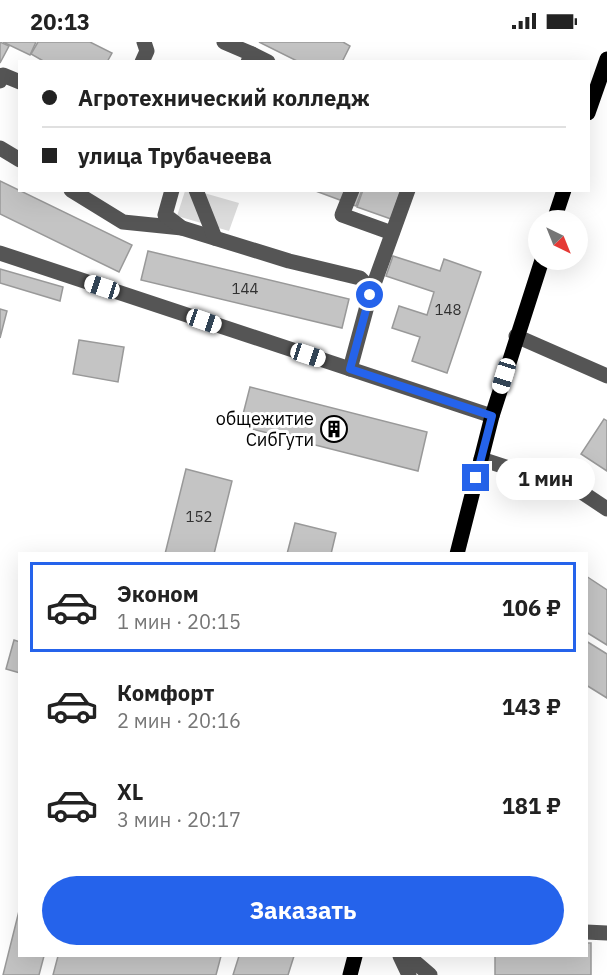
<!DOCTYPE html>
<html lang="ru">
<meta charset="utf-8">
<style>
body{margin:0;font-family:"IBM Plex Sans",sans-serif;background:#f6f6f6;color:#222;height:100vh;display:flex;flex-direction:column;font-size:22px;white-space:nowrap}
*{box-sizing:border-box;margin:0}
p{font-size:20px;color:#767676}
.icon{flex:none;width:33px;height:33px;fill:none;stroke:currentColor;stroke-width:2;stroke-linecap:round;stroke-linejoin:round}
.map{position:relative;flex:1;overflow:hidden}
.sheet{position:absolute;left:18px;top:510px;width:570px;height:405px;display:flex;flex-direction:column;background:#fff;border-radius:0px;box-shadow:0 6px 24px #0002}
.sheet>*{flex:none}
.banner{position:absolute;left:18px;top:18px;width:572px;height:132px;border-radius:0px;box-shadow:0 6px 24px #0002;display:grid;align-content:center;height:132px;padding:0 24px;background:#fff}
.needle{width:39px;rotate:137deg}
.controls{position:absolute;left:528px;top:168px;display:grid;gap:12px}
.controls a{display:grid;place-items:center;width:60px;height:60px;border-radius:50%;background:#fff;box-shadow:0 6px 24px #0002;font-size:30px}
.end{position:absolute;width:27px;height:27px;margin:-14px;border:8px solid #2563eb;background:#fff;box-shadow:0 0 0 3px #fff}
.from{border-radius:50%}
.bubble{position:absolute;height:42px;border-radius:21px;background:#fff;box-shadow:0 6px 24px #0002;font-size:20px;font-weight:700;line-height:42px;text-align:center}
.car{position:absolute;width:18px;height:36px;margin:-18px -9px;border-radius:8px;box-shadow:0 0 4px 2px #0007;background:linear-gradient(#fff 24%,#345 0 40%,#fff 0 76%,#345 0 86%,#fff 0)}
.banner b{display:flex;align-items:center;gap:21px;height:57px;font-size:22px}
.banner b+b{border-top:2px solid #e0e0e0}
.banner i{width:15px;height:15px;background:#222}
ul{padding:10px 0 0;list-style:none}
li{display:flex;align-items:center;gap:18px;height:90px;margin:0 12px 9px;padding:0 12px;border:3px solid transparent;border-radius:0px}
li div{flex:1}
li b{display:block;font-size:22px}
li em{font-style:normal;font-weight:700}
li.selected{border-color:#2563eb}
li>.icon{width:54px;height:54px;stroke-width:1.5}
.action{display:flex;gap:12px;margin-top:auto;padding:12px 24px}
.action a{flex:1;height:69px;border-radius:36px;background:#2563eb;color:#fff;font-size:24px;font-weight:700;line-height:69px;text-align:center}
.status{display:flex;justify-content:space-between;align-items:center;height:42px;padding:0 30px;background:#fff;direction:ltr}
.status svg{height:16px;fill:currentColor}
.map>svg:first-child{display:block}
.grass{fill:#dcdcdc}
.building{fill:#c4c4c4;stroke:#999;stroke-width:1.5}
.lines{fill:none;stroke-linecap:round;stroke-linejoin:round}
.minor{stroke:#555;stroke-width:15}
.major{stroke:#000;stroke-width:15}
.route{stroke:#2563eb;stroke-width:8}
.labels{text-anchor:middle;stroke-width:6;stroke-linejoin:round;paint-order:stroke}
.number-label{font-size:15px;fill:#313131}
.poi-label{font-size:18px;fill:#000;stroke:#fff;text-anchor:end}
</style>
<div class="status"><b>20:13</b><svg viewBox="0 0 49 12"><path d="M0 12V9h3v3zM5 12V6h3v6zM10 12V3h3v9zM15 12V0h3v12zM26 1h20v11H26zM47 4h2v5h-2z"/></svg></div>
<div class="map">
<svg width="607" height="933" viewBox="0 0 607 933">
<rect width="100%" height="100%" fill="#fff"/>
<path class="grass" d="M185,149h12l42,12 -10,28 -52,-15z"/>
<g class="building">
<path d="M0,0l9,4 -9,17z"/>
<path d="M3,0h33l-6,13z"/>
<path d="M38,0h52l22,11 -5,9h-62l-14,-8z"/>
<path d="M259,0h84l7,4 -8,16h-43z"/>
<path d="M0,139l132,64 -13,27 -119,-58z"/>
<path d="M313,148h49l-6,16z"/>
<path d="M363,148h38l-10,29 -34,-12z"/>
<path d="M148,209l201,48 -7,29 -201,-48z"/>
<path d="M393,214l47,15 4,-12 37,13 -34,101 -35,-12 8,-24 -28,-9 7,-22 28,9 7,-23 -48,-16z"/>
<path d="M0,227l63,18 -3,14 -60,-18z"/>
<path d="M0,267l7,2 -7,27z"/>
<path d="M79,298l45,7 -6,35 -45,-8z"/>
<path d="M250,345l177,45 -9,39 -178,-45z"/>
<path d="M604,377l3,2v50l-26,-17z"/>
<path d="M186,427l46,12 -18,73h-49z"/>
<path d="M295,481l41,10 -5,21h-44z"/>
<path d="M586,534l21,14v55l-21,-13z"/>
<path d="M14,598l6,2v31l-14,-4z"/>
<path d="M586,599l21,13v44l-21,-13z"/>
<path d="M20,865v49h24l-5,19h-36z"/>
<path d="M586,901h5v32h-96v-19h91z"/>
<path d="M58,914h163l-5,19h-163z"/>
<path d="M239,914h55l-6,19h-55z"/>
</g>
<g class="lines">
<g class="minor">
<path d="M224,0l28,12"/>
<path d="M142,20l5,-11 -3,-9"/>
<path d="M248,20l4,-8 16,8"/>
<path d="M0,39l3,-6 17,7"/>
<path d="M0,106l20,12"/>
<path d="M71,148l52,32 59,6"/>
<path d="M172,148l-7,25 17,13 107,33 71,17 8,8 2,9 -20,74"/>
<path d="M196,148l19,48"/>
<path d="M352,148l-10,25 50,18"/>
<path d="M0,211l492,163"/>
<path d="M370,253l38,-105"/>
<path d="M516,294l91,40"/>
<path d="M481,417l99,32 27,18"/>
<path d="M586,890l21,1"/>
<path d="M400,914l9,19"/>
<path d="M408,914l22,19"/>
</g>
<g class="major">
<path d="M588,71l19,-54"/>
<path d="M554,178l10,-30"/>
<path d="M457,512l35,-138 50,-156"/>
<path d="M350,933l5,-19"/>
</g>
</g>
<g class="lines">
<path class="route" d="M370,253l-20,74 142,47 -16,62"/>
</g>
<defs>
<symbol id="building-ring" viewBox="-11 -11 22 22"><circle r="9.5" fill="#fff" stroke="#000" stroke-width="1.5"/><path d="M-4-6H4V6H1V3H-1V6H-4ZM-2.5-4.3h1.7v1.8h-1.7ZM.8-4.3h1.7v1.8H.8ZM-2.5-1h1.7V.8h-1.7ZM.8-1h1.7V.8H.8Z" fill="#000"/></symbol>
</defs>
<g fill-rule="evenodd">
<use href="#building-ring" x="319" y="372" width="30" height="30"/>
</g>
<g class="labels">
<g class="number-label">
<text x="245" y="252">144</text>
<text x="448" y="273">148</text>
<text x="199" y="480">152</text>
</g>
<g class="poi-label">
<text x="314" y="383">общежитие<tspan x="314" dy="21">СибГути</tspan></text>
</g>
</g>
</svg>
<div class="controls">
<a><svg class="needle" viewBox="-14 -14 28 28"><path d="M0-13l5 13h-10z" fill="#e53935"/><path d="M0 13l5-13h-10z" fill="#767676"/></svg></a>
</div>
<i class="end from" style="left:370px;top:253px"></i>
<i class="end" style="left:476px;top:436px"></i>
<div class="bubble" style="left:496px;top:416px;width:99px">1 мин</div>
<i class="car" style="left:102px;top:245px;rotate:288deg"></i>
<i class="car" style="left:204px;top:279px;rotate:109deg"></i>
<i class="car" style="left:308px;top:313px;rotate:108deg"></i>
<i class="car" style="left:504px;top:334px;rotate:197deg"></i>
<div class="banner">
<b><i class="from"></i>Агротехнический колледж</b>
<b><i></i>улица Трубачеева</b>
</div>
<section class="sheet">
<ul>
<li class="selected"><svg class="icon" aria-label="car" viewBox="0 0 24 24"><path d="M5 17H2v-5l4-1 3-4h7l3 4 3 1v5h-3M9 17h6M6 11h13"/><circle cx="7" cy="17" r="2"/><circle cx="17" cy="17" r="2"/></svg><div><b>Эконом</b><p>1 мин · 20:15</p></div><em>106 ₽</em></li>
<li><svg class="icon" aria-label="car" viewBox="0 0 24 24"><path d="M5 17H2v-5l4-1 3-4h7l3 4 3 1v5h-3M9 17h6M6 11h13"/><circle cx="7" cy="17" r="2"/><circle cx="17" cy="17" r="2"/></svg><div><b>Комфорт</b><p>2 мин · 20:16</p></div><em>143 ₽</em></li>
<li><svg class="icon" aria-label="car" viewBox="0 0 24 24"><path d="M5 17H2v-5l4-1 3-4h7l3 4 3 1v5h-3M9 17h6M6 11h13"/><circle cx="7" cy="17" r="2"/><circle cx="17" cy="17" r="2"/></svg><div><b>XL</b><p>3 мин · 20:17</p></div><em>181 ₽</em></li>
</ul>
<div class="action"><a>Заказать</a></div>
</section>
</div>
